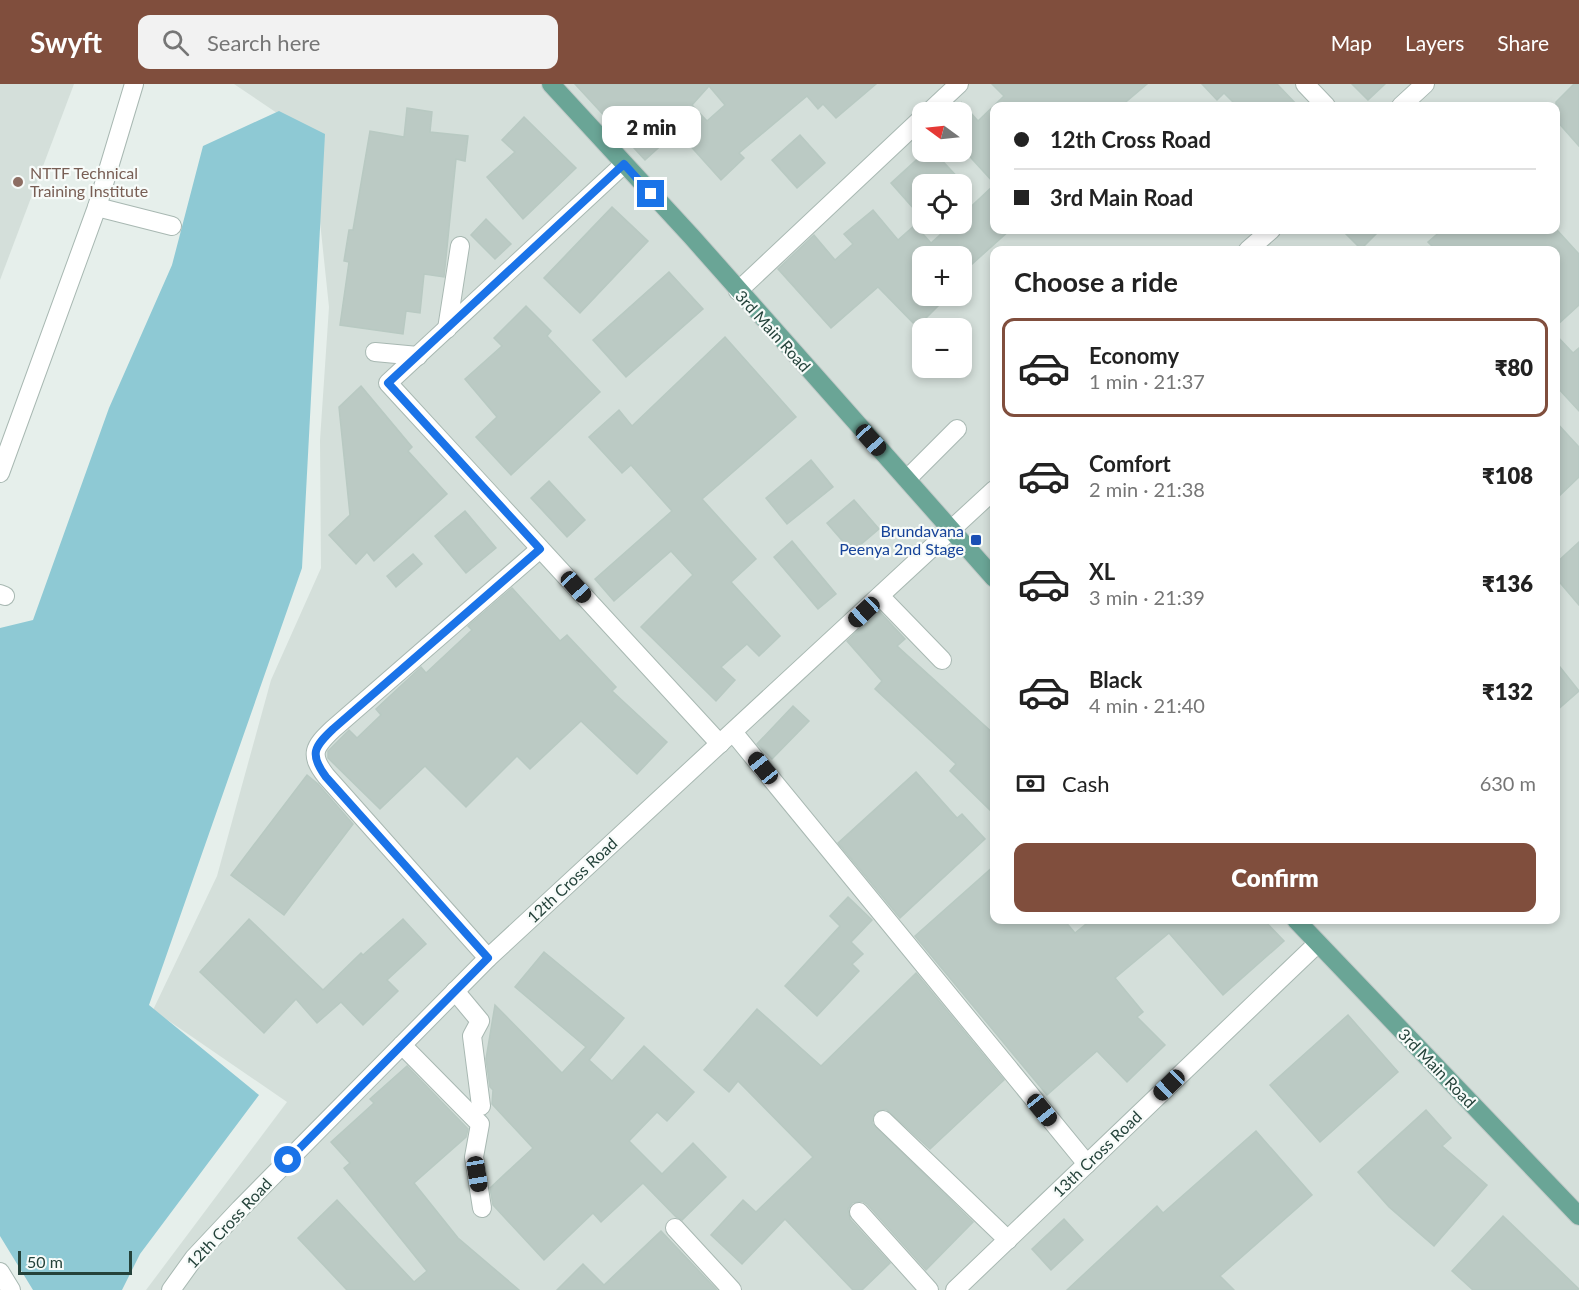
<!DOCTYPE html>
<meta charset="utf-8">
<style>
body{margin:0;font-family:Lato,sans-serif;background:#f2f2f2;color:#222;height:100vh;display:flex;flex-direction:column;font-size:22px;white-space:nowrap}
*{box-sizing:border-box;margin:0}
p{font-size:20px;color:#767676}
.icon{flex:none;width:33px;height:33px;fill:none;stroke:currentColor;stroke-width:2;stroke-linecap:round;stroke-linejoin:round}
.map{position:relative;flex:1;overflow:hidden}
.panel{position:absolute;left:990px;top:162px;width:570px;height:678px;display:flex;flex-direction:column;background:#fff;border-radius:12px;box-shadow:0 3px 9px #0003}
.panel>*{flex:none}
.top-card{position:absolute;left:990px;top:18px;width:570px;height:132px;border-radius:12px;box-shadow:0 3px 9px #0003;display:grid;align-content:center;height:132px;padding:0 24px;background:#fff}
.needle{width:39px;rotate:285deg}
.fabs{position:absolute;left:912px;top:18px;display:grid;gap:12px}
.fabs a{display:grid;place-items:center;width:60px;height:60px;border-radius:12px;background:#fff;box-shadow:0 3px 9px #0003;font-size:30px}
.scale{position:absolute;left:18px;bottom:15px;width:114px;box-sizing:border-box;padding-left:6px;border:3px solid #24423a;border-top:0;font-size:16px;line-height:21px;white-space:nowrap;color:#24423a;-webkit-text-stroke:4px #f7fbf9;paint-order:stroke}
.end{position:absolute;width:27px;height:27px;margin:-14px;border:8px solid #1a73e8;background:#fff;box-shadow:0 0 0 3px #fff}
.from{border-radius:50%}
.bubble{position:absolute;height:42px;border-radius:12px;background:#fff;box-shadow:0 3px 9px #0003;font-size:20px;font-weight:800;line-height:42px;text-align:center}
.car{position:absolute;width:18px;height:36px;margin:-18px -9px;border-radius:8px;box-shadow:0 0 4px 2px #0007;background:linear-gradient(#222 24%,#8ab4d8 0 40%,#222 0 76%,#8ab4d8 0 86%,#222 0)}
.top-card b{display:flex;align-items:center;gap:21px;height:57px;font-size:22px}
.top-card b+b{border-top:2px solid #e0e0e0}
.top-card i{width:15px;height:15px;background:#222}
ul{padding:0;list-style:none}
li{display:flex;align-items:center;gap:18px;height:99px;margin:0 12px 9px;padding:0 12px;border:3px solid transparent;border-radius:12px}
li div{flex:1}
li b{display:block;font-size:22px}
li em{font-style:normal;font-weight:800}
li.active{border-color:#804e3d}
li>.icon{width:54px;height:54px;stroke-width:1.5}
h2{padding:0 24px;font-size:27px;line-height:72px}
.pay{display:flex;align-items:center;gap:15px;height:66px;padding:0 24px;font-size:22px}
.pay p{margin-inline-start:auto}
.cta{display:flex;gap:12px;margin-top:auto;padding:12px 24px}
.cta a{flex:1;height:69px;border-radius:12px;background:#804e3d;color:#fff;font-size:24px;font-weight:800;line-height:69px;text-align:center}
header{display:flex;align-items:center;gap:36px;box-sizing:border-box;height:84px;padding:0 30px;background:#804e3d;color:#fff}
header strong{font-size:28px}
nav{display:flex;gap:33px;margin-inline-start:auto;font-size:21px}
.search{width:420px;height:54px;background:#f2f2f2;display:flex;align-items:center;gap:15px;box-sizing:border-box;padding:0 21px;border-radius:12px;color:#767676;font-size:22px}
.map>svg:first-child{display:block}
.built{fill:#d4dfda;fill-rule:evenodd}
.water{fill:#8ec9d4}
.building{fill:#bbcac4;stroke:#b8c9c2;stroke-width:1.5;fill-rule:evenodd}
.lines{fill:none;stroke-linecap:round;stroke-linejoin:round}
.minor-casing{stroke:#a8b8b2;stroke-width:20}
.major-casing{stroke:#c2cac8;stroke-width:20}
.minor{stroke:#fff;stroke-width:18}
.major{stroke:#6aa596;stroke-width:18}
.route{stroke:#1a73e8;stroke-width:8}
.education-dot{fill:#8d6e63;stroke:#f7fbf9;stroke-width:2}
.transit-dot{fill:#1a4fb4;stroke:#f7fbf9;stroke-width:2}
.labels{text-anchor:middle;stroke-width:4.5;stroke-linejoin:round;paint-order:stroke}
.education-label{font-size:16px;fill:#785e54;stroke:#f7fbf9;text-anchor:start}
.street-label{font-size:16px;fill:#24423a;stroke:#f7fbf9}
.transit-label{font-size:16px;fill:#164399;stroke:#f7fbf9;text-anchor:end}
</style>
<header>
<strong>Swyft</strong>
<div class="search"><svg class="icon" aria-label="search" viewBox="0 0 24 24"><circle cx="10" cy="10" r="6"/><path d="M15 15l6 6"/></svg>Search here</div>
<nav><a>Map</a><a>Layers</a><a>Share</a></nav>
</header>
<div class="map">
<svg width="1579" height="1206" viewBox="0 0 1579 1206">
<rect width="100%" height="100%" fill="#e6efeb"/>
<g class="built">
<path d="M0,0h74l-74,196z"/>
<path d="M234,0h1345v1206h-1433l141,-188 -134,-92 64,-134 54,-196 50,-112 -1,-128 9,-133 -18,-171zM994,22h562v124h-562zM922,28h40v40h-40zM922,100h40v40h-40zM994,166h562v670h-562zM922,172h40v40h-40zM922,244h40v40h-40z"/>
</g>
<path class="water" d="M279,27l46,23 -23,434 -153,437 110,90 -119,159 -18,36h-89l-33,-54v-608l33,-8 76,-212 63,-143 31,-119z"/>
<g class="building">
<path d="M575,0h301l-40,34 -13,-14 -5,5 -11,-13 -68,57 5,5 -23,22 -44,-49 -32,29zM709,2l16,19 -18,16 -15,-16z"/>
<path d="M992,0h155l-26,22h-127v77l-32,-35v-45l16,18 26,-25z"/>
<path d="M1202,0h75l21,22h-61l-13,-13 -7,7z"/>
<path d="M1352,0h33l-17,16z"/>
<path d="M1574,0h5v62l-23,-26v-18z"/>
<path d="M407,24l25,4 -2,20 38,4 -3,25 -9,-2 -12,118 -20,-3 -4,39 -14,-2 -3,23 -63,-9 9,-63 -5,-1 5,-31h4l17,-99 34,6z"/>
<path d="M524,33l52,51 -53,51 -36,-42 28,-25 -13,-12z"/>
<path d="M800,51l25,28 -28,25 -25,-28z"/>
<path d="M925,68h9l30,32h-42v34l-31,-35z"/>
<path d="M994,101v45h16l-48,43v-17h-40v40h26l-31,31 -39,-40 -47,41 -53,-59 36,-34 21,25 18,-16 -9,-10 29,-24 25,30 17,-15 16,18 21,-19h10v-9z"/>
<path d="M612,123l36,34 -68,72 -36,-35z"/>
<path d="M486,135l25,25 -16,15 -24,-24z"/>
<path d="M1342,146h38l-19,19z"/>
<path d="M1442,146h115l22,24v51l-23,21v-76h-120l-8,-8z"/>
<path d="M669,188l34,37 -77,68 -33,-37z"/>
<path d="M526,222l25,25 -4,5 53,56 -89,83 -35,-38 21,-20 -32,-38 37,-33 -8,-8z"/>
<path d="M1556,251l17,18 6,-5v63l-23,-25z"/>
<path d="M725,253l71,80 -94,82 54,60 -25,23 49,54 -21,20 -12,-12 -26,23 14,13 -19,21 -75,-74 52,-52 -22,-24 -57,50 -19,-22 77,-68 -41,-46 -9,8 -33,-36 30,-27 13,16z"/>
<path d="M361,302l51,61 -4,4 39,43 -73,67 -7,-9 -11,12 -27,-29 21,-20 -11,-108z"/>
<path d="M1556,338l23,25v30l-23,22z"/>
<path d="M811,376l22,27 -46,37 -21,-26z"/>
<path d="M549,397l36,39 -18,17 -36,-39z"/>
<path d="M854,416l25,29 -27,23 -25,-29z"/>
<path d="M465,427l31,37 -30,25 -31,-37z"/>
<path d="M792,457l44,53 -18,15 -44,-52z"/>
<path d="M1579,458v63l-23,-27v-15z"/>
<path d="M413,470l9,10 -26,23 -9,-11z"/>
<path d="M512,504l48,53 7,-6 49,52 -4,4 55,51 -30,32 -56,-53 -51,48 -13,-13 -51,51 -41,-41 -45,43 -52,-51v-7l21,-21 8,8 24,-23 -5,-6 45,-42 5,6 46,-43 -4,-4z"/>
<path d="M879,527l26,28 -8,7 97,88v80l-44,-43 6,-7 -81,-75 7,-8 -35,-40z"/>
<path d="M1556,578l23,29 -23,20z"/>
<path d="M793,622l16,15 -37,38 -15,-15z"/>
<path d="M916,688l41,46 5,-4 23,25 -85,79 -62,-75z"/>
<path d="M307,691l11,9 35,40 -69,91 -53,-40z"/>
<path d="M994,782v54h70l11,13 16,-13h173l20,21 -61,54 -54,-62 -54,45 28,34 -6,5 28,28 -38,37 -30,-31 -50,44 -132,-159z"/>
<path d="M848,813l24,23 -21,22 12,12 -11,10 7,7 -42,45 -32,-30 55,-60 -10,-10z"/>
<path d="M249,835l74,71 38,-37 2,2 40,-36 23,25 -39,36 11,11 -35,34 -22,-23 -24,21 -21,-24 -32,34 -64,-61z"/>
<path d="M544,868l80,66 -35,42 23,21 32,-35 50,46 -27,29 -10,-9 -28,29 33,33 31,-31 33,34 -44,43 -6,-3 -33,-34 -42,39 -8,-9 -49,47 -51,-55 -3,-17 43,-40 -41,-44 1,-14 -3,-3 -4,-28 9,-54 67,68 24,-26 -71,-60z"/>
<path d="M916,889l88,107 -74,69 -44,-40 -11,3 -3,11 101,99 -47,48 -59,-66 -5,-3 -10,2 -4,6 2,10 40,44 -28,27h-9l-68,-71 -43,45 -31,-29 32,-35 13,12 57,-55 -75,-76 -9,11 -25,-22 53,-61 64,57z"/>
<path d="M1348,931l50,57 -78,70 -50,-57z"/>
<path d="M407,982l61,63 -2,8 -52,46 44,55 61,52h-172l-49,-52 39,-38 77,82 13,-11 -83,-103 6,-5 -19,-21 43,-39 -4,-4z"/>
<path d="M1426,1026l25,28 -9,8 45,39 -53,61 -45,-39 -31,-35z"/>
<path d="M1256,1047l56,64 -92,81 14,14h-167l90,-84 6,7z"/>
<path d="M1503,1132l76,73v1h-106l-21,-19z"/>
<path d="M1064,1135l19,21 -32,30 -19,-21z"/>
<path d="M661,1147l56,59h-160l26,-26 21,21z"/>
</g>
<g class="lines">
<defs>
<g id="minor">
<path d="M1305,0l21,22"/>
<path d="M1401,22l24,-22"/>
<path d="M929,28l30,-28"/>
<path d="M624,80l-236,219 332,361"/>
<path d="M97,123l75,19"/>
<path d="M1248,166l23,-20"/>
<path d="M738,207l184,-173"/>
<path d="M447,245l13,-83"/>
<path d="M375,268l43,4"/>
<path d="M0,389l97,-266 37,-123"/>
<path d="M907,395l50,-50"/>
<path d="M0,510l5,2"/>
<path d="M880,512l62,64"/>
<path d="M733,648l354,432"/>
<path d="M488,874l-162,-182c-17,-22 -12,-29 7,-47l207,-180"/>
<path d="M455,907l25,30 -8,15 9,70"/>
<path d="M402,961l78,79 -6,33 8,51"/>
<path d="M883,1036l125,120"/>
<path d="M859,1128l70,78"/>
<path d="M675,1144l57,62"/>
<path d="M0,1188l11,18"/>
<path d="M171,1206l23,-32 46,-49 248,-251 506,-468"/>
<path d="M955,1206l362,-346"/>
</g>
<g id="major">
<path d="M551,0l141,153 302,341"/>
<path d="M1296,836l283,296"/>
</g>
</defs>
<use href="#minor" class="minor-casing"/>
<use href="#major" class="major-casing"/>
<use href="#minor" class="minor"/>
<use href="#major" class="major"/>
</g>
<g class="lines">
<path class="route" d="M288,1076l200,-202 -162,-181c-17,-23 -12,-30 7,-48l207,-180 -152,-166 236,-219 27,30"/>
</g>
<circle class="education-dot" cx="18" cy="98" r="6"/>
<rect class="transit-dot" x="970" y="450" width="12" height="12" rx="3"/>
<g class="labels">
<g class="education-label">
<text x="30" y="95">NTTF Technical<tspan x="30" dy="18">Training Institute</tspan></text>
</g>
<g class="street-label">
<text transform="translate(773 247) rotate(48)" y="6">3rd Main Road</text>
<text transform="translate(572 796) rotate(-43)" y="6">12th Cross Road</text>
<text transform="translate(1437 984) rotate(46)" y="6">3rd Main Road</text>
<text transform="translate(1097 1070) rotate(-44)" y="6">13th Cross Road</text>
<text transform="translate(229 1139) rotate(-47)" y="6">12th Cross Road</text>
</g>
<g class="transit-label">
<text x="964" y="453">Brundavana<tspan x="964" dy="18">Peenya 2nd Stage</tspan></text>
</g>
</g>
</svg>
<div class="fabs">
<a><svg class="needle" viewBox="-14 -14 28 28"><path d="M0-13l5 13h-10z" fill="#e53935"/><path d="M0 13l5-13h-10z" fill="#767676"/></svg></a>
<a><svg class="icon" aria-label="locate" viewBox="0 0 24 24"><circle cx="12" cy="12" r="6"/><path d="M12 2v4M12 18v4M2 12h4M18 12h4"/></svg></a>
<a>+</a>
<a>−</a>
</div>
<div class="scale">50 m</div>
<i class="end from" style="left:288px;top:1076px"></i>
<i class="end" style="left:651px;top:110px"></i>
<div class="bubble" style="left:602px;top:22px;width:99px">2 min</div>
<i class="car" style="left:871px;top:356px;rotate:138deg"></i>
<i class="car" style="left:576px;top:503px;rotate:138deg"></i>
<i class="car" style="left:864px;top:528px;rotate:227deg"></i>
<i class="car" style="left:763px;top:684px;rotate:321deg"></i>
<i class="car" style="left:1169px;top:1001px;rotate:226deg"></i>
<i class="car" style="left:1042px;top:1026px;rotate:141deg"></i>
<i class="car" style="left:477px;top:1090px;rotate:171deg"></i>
<div class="top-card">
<b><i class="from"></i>12th Cross Road</b>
<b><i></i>3rd Main Road</b>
</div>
<section class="panel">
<h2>Choose a ride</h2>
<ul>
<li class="active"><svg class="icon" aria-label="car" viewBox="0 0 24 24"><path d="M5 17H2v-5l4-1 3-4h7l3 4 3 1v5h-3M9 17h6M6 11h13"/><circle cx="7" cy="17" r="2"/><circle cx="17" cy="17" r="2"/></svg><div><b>Economy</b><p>1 min · 21:37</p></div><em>₹80</em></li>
<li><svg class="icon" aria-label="car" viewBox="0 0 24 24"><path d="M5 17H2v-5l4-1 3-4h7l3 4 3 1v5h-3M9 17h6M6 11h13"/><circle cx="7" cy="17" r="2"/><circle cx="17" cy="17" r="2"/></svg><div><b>Comfort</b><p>2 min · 21:38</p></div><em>₹108</em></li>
<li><svg class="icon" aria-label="car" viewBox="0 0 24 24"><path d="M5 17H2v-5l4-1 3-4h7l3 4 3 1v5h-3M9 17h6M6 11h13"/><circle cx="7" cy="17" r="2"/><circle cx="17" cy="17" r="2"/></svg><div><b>XL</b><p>3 min · 21:39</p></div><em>₹136</em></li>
<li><svg class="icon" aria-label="car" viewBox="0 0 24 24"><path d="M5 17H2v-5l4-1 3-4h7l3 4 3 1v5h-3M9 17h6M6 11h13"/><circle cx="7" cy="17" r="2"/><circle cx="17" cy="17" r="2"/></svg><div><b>Black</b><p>4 min · 21:40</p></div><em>₹132</em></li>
</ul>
<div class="pay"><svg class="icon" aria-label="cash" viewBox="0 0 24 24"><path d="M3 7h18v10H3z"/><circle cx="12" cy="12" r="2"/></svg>Cash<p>630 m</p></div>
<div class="cta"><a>Confirm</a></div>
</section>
</div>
